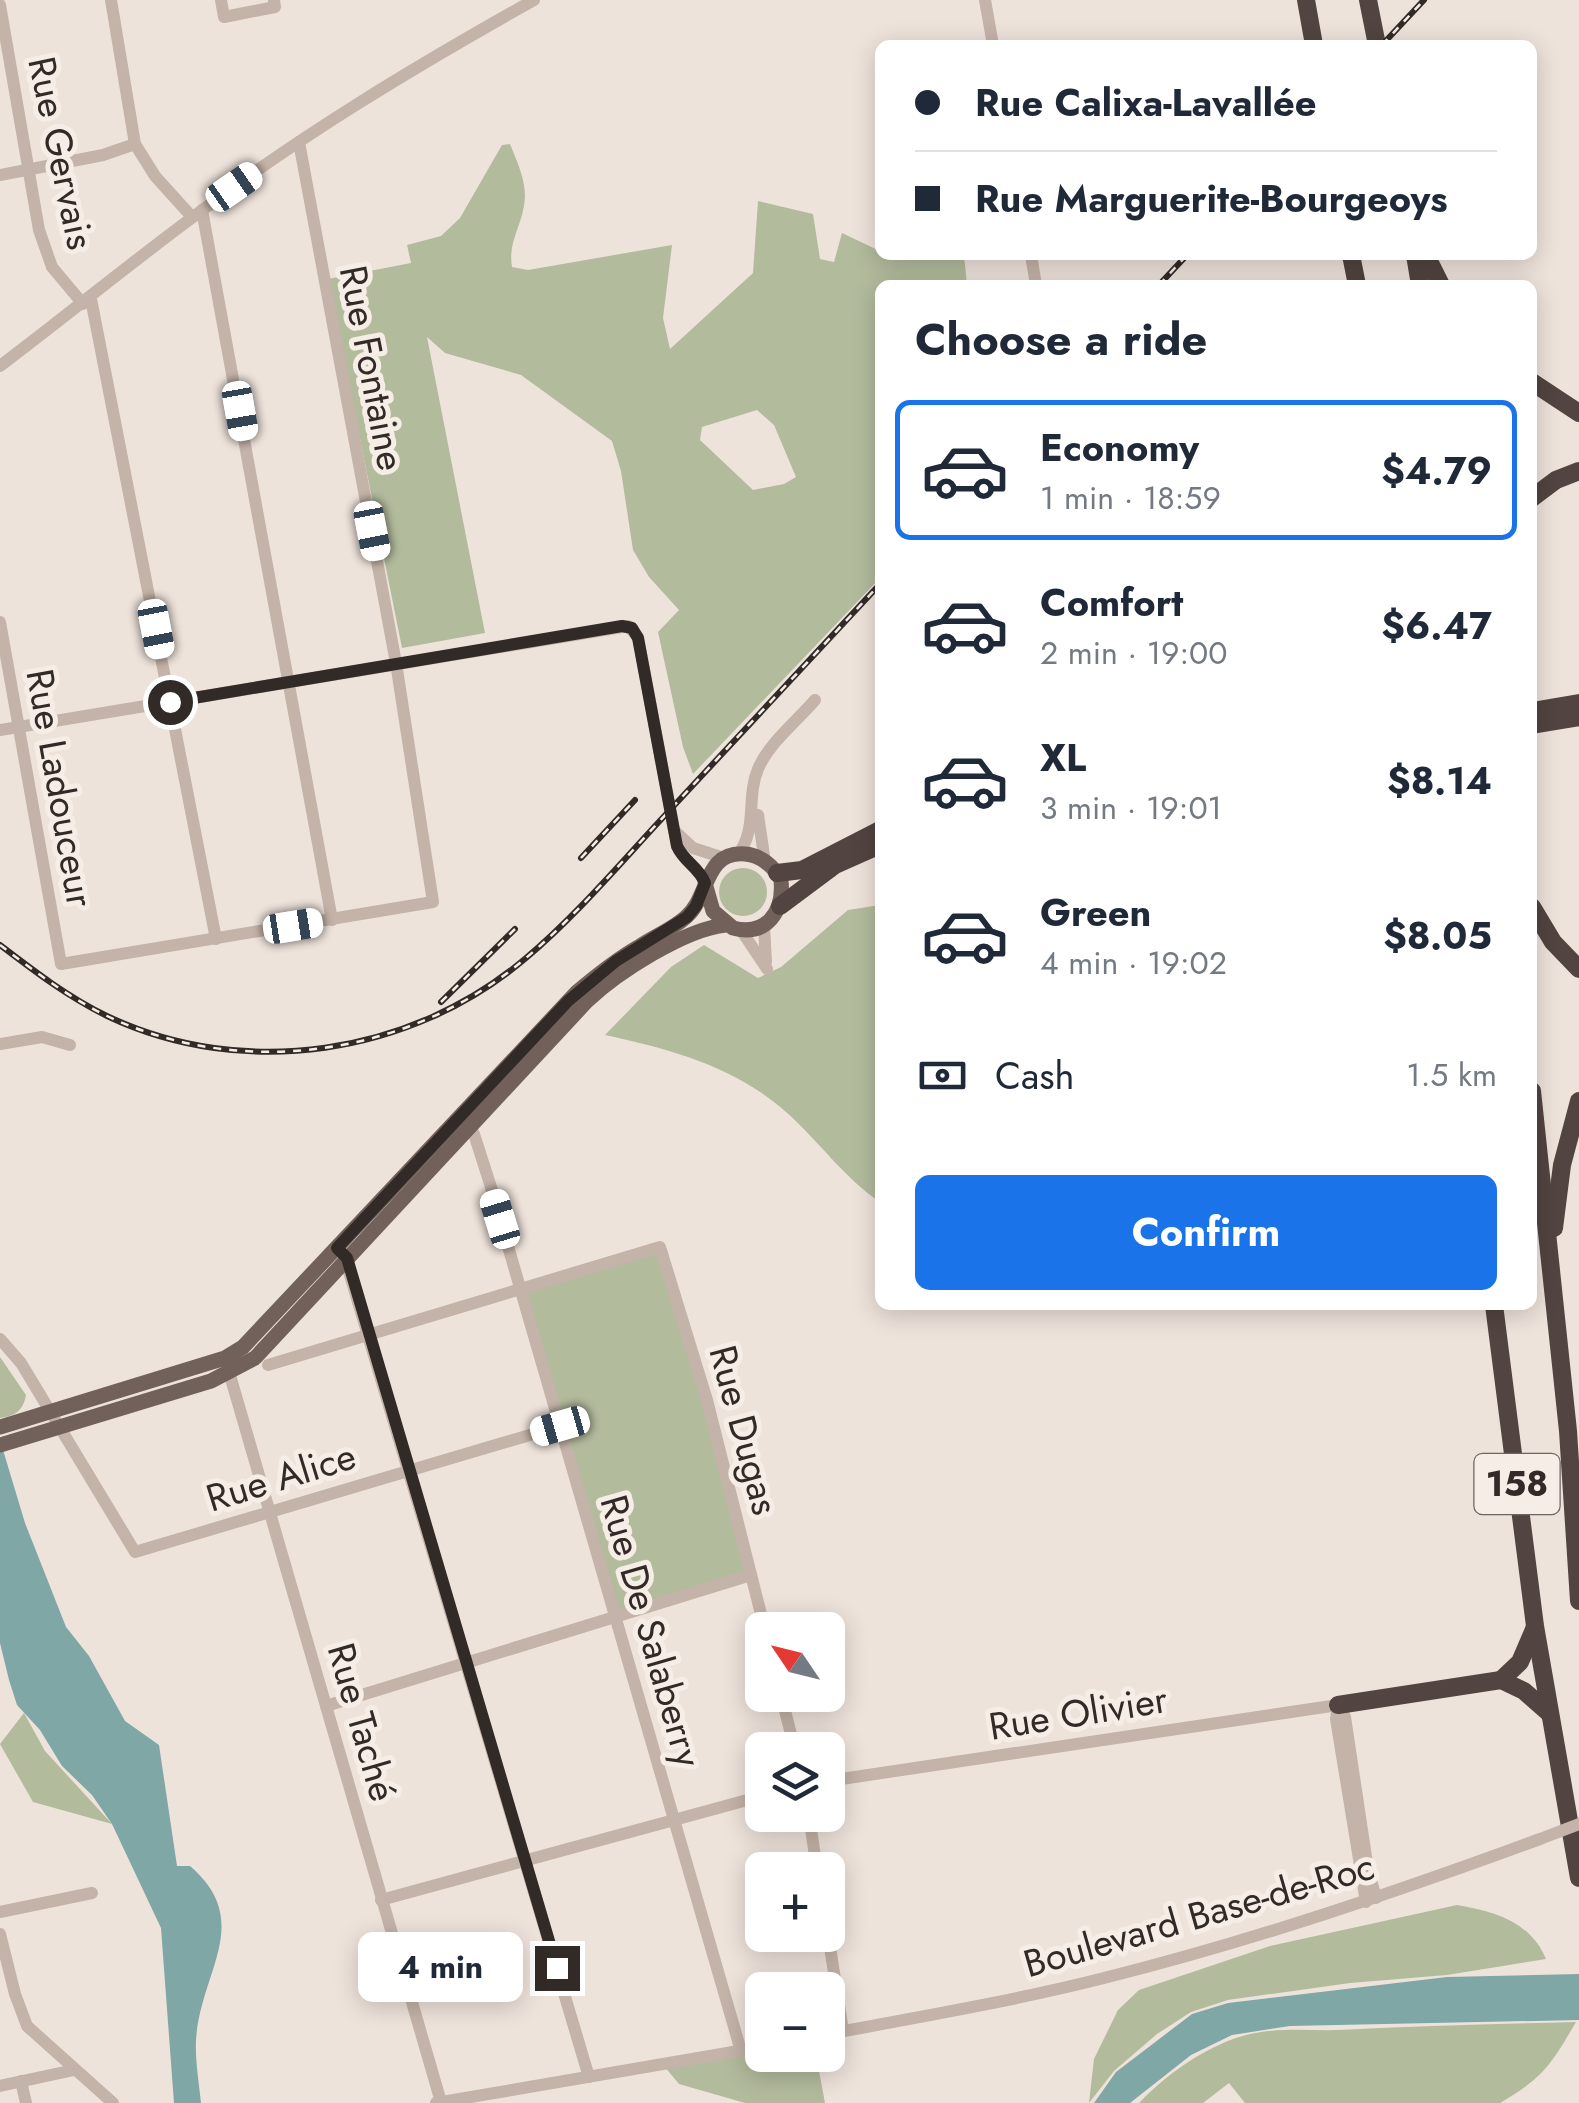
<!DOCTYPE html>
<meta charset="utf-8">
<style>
body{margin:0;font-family:Jost,sans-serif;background:#f2f2f3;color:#1f2937;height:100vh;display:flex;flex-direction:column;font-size:38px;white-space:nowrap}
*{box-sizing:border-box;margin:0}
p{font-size:32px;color:#747a83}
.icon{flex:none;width:55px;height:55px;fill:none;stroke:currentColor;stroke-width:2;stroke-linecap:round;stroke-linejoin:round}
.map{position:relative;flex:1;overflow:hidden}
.details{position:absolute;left:875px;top:280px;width:662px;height:1030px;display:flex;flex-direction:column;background:#fff;border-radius:15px;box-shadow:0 5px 25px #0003}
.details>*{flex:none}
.guide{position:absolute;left:875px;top:40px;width:662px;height:220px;border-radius:15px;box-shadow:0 5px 25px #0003;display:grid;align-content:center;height:220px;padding:0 40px;background:#fff}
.needle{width:65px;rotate:305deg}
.fabs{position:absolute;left:745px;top:1612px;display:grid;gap:20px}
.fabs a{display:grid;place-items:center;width:100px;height:100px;border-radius:15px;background:#fff;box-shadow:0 5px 25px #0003;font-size:50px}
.end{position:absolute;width:45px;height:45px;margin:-22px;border:12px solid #322a27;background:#fff;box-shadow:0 0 0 5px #fff}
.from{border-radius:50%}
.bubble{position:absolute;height:70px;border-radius:15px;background:#fff;box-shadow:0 5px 25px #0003;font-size:32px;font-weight:700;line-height:70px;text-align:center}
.car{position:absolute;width:30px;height:60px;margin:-30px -15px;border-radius:12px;box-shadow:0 0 8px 2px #0007;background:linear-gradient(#fff 24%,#345 0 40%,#fff 0 76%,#345 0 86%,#fff 0)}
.guide b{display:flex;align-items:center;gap:35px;height:95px;font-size:38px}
.guide b+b{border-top:2px solid #e0e1e3}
.guide i{width:25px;height:25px;background:#1f2937}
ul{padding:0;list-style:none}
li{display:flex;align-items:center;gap:30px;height:140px;margin:0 20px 15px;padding:0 20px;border:5px solid transparent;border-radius:15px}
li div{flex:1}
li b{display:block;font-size:38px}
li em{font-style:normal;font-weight:700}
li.selected{border-color:#1a73e8}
li>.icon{width:90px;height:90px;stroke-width:1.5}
h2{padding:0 40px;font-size:45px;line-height:120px}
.pay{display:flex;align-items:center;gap:25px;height:110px;padding:0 40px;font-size:38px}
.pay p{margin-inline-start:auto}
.button{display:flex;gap:20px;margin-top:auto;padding:20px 40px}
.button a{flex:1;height:115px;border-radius:15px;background:#1a73e8;color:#fff;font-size:40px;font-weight:700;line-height:115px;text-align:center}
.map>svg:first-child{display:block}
.green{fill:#b3bb9d;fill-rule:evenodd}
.water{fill:#7ea7a6}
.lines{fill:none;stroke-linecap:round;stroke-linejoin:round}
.minor{stroke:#c4b3a8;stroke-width:12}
.major{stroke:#72615a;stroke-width:15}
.highway{stroke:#524440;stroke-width:18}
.rail-casing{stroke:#322a27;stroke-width:6}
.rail{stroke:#f6eee6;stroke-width:2.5;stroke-dasharray:8;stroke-linecap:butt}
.minor-bridge{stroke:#c4b3a8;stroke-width:12}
.route{stroke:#322a27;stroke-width:12}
.labels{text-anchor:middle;stroke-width:10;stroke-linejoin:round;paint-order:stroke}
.shield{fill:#f6eee6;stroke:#6d6560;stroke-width:2.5}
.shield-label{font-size:35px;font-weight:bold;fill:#322a27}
.street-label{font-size:38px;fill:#322a27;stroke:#f6eee6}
</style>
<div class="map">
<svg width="1579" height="2103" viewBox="0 0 1579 2103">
<rect width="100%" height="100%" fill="#eee3db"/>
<g class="green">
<path d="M510,144c8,20 18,40 14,62 -4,23 -16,37 -12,61l16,3 144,-25 -9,73 7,31 83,-76 5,-72 55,13 7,45 14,3 8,-29 38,18v4h84l3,30h-87v293l-187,196 -10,-27 -25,-115 21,-22 -30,-33 -16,-27 -12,-79 -9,-30 -91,-66 -76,-22 -18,-16 58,296 -83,15 -74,-369 83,-16 -4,-18 34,-9 19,-18 42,-73zM757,410l17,15 22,52 -12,7 -31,6 -53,-50 2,-13z"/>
<circle cx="743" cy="892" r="24"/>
<path d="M880,905v297c-35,-23 -62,-62 -94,-90 -50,-45 -116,-63 -181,-77l66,-68 33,-22 54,33 23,-11 67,-57z"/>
<path d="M660,1247l91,328 -136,42 -95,-329z"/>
<path d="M0,1357l26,38c-3,16 -11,21 -26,23z"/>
<path d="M24,1713l21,38 67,73 -79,-22 -33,-58z"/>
<path d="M1457,1905c37,6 74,17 89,54l-99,16 -97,8 -122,17 -37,12 -34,22 -43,37 -25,32 5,-44 24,-49 21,-20 131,-44z"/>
<path d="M1576,2022c-25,43 -33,56 -76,81h-255l-16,-20 -26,20h-64c26,-27 59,-51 94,-64 35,-13 71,-8 106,-9 79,-4 158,-6 237,-8z"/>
<path d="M762,2049v6h54l9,48h-80l-66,-19 -15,-18z"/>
</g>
<g class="water">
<path d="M0,1440l25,83 41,104 23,29 36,65 34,24 18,121h13c65,56 10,106 6,174 -1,20 3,43 5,63h-27l-13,-175 -49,-104 -20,-29 -30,-29 -22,-36 -23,-25 -8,-25 -9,-37z"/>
<path d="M1579,1974v46l-289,6 -58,9 -41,20 -61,48h-36l22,-31 76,-58 36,-11 219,-26z"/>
</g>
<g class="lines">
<g class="minor">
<path d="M111,0l24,144 20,32 37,41"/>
<path d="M221,0l3,17 51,-10 -1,-7"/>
<path d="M985,0l8,45"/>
<path d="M0,5l39,225 13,37 31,37"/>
<path d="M0,175l103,-20 32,-11"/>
<path d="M202,210l130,710"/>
<path d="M1031,255l5,30"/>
<path d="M91,299l125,640"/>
<path d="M0,366c65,-49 128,-101 193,-149 108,-82 223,-151 341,-217"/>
<path d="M0,622l61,342 372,-62 -37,-239 -97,-521"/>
<path d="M0,730l628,-104 10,11 39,209c6,16 22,21 28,37"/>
<path d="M758,815l7,47"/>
<path d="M676,832l17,16 31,10"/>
<path d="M738,854c20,-25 8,-57 20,-85 11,-26 38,-47 57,-69"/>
<path d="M764,926l2,36"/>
<path d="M741,930l26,39"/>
<path d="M0,1044l42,-7 28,8"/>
<path d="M464,1122l10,12 16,50 251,867"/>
<path d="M344,1255l245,822"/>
<path d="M0,1339l21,24 114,189 425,-126"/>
<path d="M227,1365l214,737"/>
<path d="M268,1365l392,-118 47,153 58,230"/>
<path d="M781,1695l14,55"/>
<path d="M1338,1705l-2,14 30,183"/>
<path d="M326,1706l425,-131"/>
<path d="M1339,1707l6,10 23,153 8,28"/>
<path d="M828,1781l510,-76"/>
<path d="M809,1815l8,55"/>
<path d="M381,1900l381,-104"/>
<path d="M0,1912l92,-19"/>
<path d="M0,1934l15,60 12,32 86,77"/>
<path d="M828,1934l15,97"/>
<path d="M828,2034c92,-17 185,-33 276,-56 148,-37 292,-86 436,-139"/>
<path d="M21,2081l5,22"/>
<path d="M0,2086l74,-16"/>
<path d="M436,2103l326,-56"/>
</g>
<g class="major">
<path d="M0,1427l225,-69 18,-11 334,-355c20,-17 40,-33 63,-46 15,-10 33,-17 46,-29 24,-20 17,-66 59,-63 16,1 29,13 36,26 3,31 -14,57 -48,48l-20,-17 -8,-28"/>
<path d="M0,1445l211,-64 44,-23 332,-357c31,-29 98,-72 139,-76"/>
</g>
<g class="highway">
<path d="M1306,0l8,45"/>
<path d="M1368,0l9,45"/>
<path d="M1351,255l6,30"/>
<path d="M1415,255l5,30"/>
<path d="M1426,255l15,30"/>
<path d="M1532,382l47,31"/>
<path d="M1532,498l24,-18 23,-9"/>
<path d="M1532,711l47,-8"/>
<path d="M1532,725l47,-8"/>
<path d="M777,873l25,-3 78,-40"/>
<path d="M780,906l55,-41 45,-20"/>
<path d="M1532,907l21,35 26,27"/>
<path d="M1532,1091l36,340 11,170"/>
<path d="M1554,1228l8,-63 17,-64"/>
<path d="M1494,1305l41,321 44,252"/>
<path d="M1501,1680l19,-18 15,-35"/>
<path d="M1338,1705l163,-25 23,11 25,22"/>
</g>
<defs>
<g id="rail">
<path d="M1382,45l42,-45"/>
<path d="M1159,285l28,-30"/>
<path d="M581,858l54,-58"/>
<path d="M0,945c34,26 68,52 107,71 137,65 305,39 419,-58 52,-44 97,-98 143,-147 70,-76 141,-151 211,-227"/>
<path d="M441,1002l74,-73"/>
</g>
</defs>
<use href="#rail" class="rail-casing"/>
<use href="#rail" class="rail"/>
<path class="minor-bridge" d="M1540,1839l39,-15"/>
</g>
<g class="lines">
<path class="route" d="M170,702l452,-76 10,2 6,10 39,208c7,16 22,21 28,37l-9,23 -9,11 -71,44 -48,40 -231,247 10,10 210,710"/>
</g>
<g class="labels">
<rect class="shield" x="1474.5" y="1454" width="85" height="60" rx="8"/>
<g class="shield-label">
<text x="1517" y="1496">158</text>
</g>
<g class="street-label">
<text transform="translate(61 153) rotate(78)" y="13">Rue Gervais</text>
<text transform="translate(372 368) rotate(79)" y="13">Rue Fontaine</text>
<text transform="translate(60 788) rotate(80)" y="13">Rue Ladouceur</text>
<text transform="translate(744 1430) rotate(75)" y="13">Rue Dugas</text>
<text transform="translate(281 1477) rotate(-17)" y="13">Rue Alice</text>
<text transform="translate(651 1631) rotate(74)" y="13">Rue De Salaberry</text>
<text transform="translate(1078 1713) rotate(-9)" y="13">Rue Olivier</text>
<text transform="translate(362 1722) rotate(74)" y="13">Rue Taché</text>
<text transform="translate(1199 1915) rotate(-16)" y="13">Boulevard Base-de-Roc</text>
</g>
</g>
</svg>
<div class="fabs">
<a><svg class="needle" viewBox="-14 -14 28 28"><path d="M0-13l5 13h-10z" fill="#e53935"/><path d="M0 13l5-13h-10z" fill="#747a83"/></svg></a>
<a><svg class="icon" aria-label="layers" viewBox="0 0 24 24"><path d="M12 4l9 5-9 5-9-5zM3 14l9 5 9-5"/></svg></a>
<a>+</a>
<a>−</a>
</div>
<i class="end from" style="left:170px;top:702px"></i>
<i class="end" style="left:557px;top:1968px"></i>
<div class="bubble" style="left:358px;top:1932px;width:165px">4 min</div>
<i class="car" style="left:234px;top:187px;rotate:55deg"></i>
<i class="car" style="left:240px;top:411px;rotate:170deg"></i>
<i class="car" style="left:372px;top:531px;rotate:169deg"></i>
<i class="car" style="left:156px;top:629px;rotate:169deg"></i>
<i class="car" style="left:293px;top:926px;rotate:81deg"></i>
<i class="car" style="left:500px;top:1219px;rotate:343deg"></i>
<i class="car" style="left:560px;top:1426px;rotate:254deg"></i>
<div class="guide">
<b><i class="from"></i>Rue Calixa-Lavallée</b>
<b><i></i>Rue Marguerite-Bourgeoys</b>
</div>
<section class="details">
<h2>Choose a ride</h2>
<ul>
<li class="selected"><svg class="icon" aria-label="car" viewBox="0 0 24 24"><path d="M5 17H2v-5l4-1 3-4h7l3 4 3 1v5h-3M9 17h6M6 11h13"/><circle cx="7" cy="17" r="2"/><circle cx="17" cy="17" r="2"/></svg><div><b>Economy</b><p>1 min · 18:59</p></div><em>$4.79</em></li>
<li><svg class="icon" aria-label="car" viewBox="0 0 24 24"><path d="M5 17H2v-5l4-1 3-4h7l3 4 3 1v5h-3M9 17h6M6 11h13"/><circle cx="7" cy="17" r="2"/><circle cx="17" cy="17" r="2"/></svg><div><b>Comfort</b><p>2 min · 19:00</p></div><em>$6.47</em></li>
<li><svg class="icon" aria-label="car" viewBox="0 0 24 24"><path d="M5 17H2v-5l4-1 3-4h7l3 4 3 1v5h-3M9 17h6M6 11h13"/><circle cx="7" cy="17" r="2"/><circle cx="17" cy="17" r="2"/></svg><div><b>XL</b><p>3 min · 19:01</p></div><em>$8.14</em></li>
<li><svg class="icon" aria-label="car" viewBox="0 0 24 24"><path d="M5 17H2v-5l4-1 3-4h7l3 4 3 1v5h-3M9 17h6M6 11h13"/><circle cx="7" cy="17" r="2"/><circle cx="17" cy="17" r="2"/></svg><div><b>Green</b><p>4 min · 19:02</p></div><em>$8.05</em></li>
</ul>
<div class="pay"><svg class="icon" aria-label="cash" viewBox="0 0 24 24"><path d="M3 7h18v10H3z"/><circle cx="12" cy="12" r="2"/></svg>Cash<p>1.5 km</p></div>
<div class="button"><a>Confirm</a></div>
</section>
</div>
